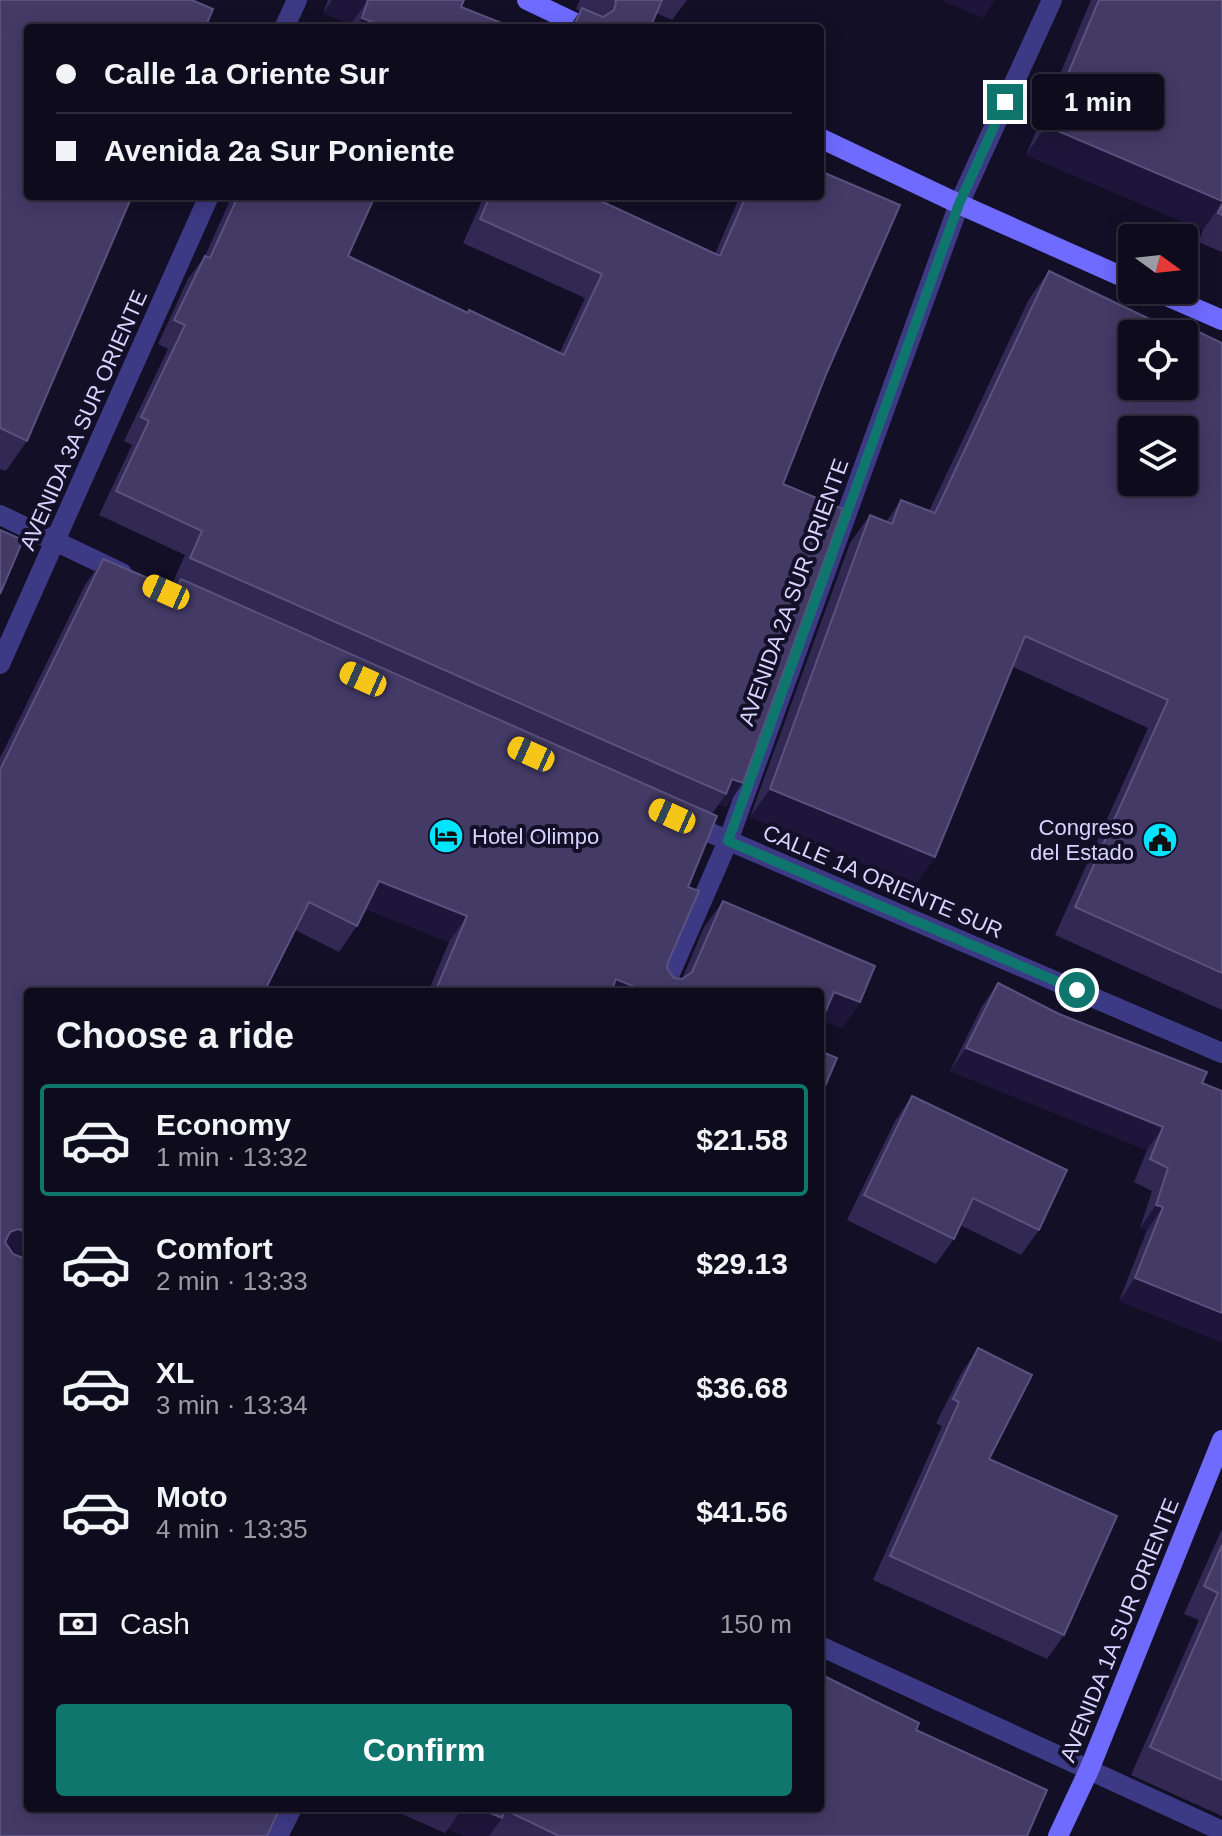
<!DOCTYPE html>
<meta charset="utf-8">
<style>
body{margin:0;font-family:Helvetica,sans-serif;background:#171425;color:#f1f3f6;height:100vh;display:flex;flex-direction:column;font-size:30px;white-space:nowrap}
*{box-sizing:border-box;margin:0}
p{font-size:26px;color:#9b9ba3}
.icon{flex:none;width:44px;height:44px;fill:none;stroke:currentColor;stroke-width:2;stroke-linecap:round;stroke-linejoin:round}
.map{position:relative;flex:1;overflow:hidden}
.drawer{position:absolute;left:24px;top:988px;width:800px;height:824px;display:flex;flex-direction:column;background:#0e0b1c;border-radius:8px;box-shadow:0 4px 20px #0003,0 0 0 2px #2e2b3b}
.drawer>*{flex:none}
.hud{position:absolute;left:24px;top:24px;width:800px;height:176px;border-radius:8px;box-shadow:0 4px 20px #0003,0 0 0 2px #2e2b3b;display:grid;align-content:center;height:176px;padding:0 32px;background:#0e0b1c}
.needle{width:52px;rotate:105deg}
.fabs{position:absolute;left:1118px;top:224px;display:grid;gap:16px}
.fabs a{display:grid;place-items:center;width:80px;height:80px;border-radius:8px;background:#0e0b1c;box-shadow:0 4px 20px #0003,0 0 0 2px #2e2b3b;font-size:40px}
.end{position:absolute;width:36px;height:36px;margin:-18px;border:10px solid #0f766e;background:#fff;box-shadow:0 0 0 4px #fff}
.from{border-radius:50%}
.bubble{position:absolute;height:56px;border-radius:8px;background:#0e0b1c;box-shadow:0 4px 20px #0003,0 0 0 2px #2e2b3b;font-size:26px;font-weight:700;line-height:56px;text-align:center}
.car{position:absolute;width:24px;height:48px;margin:-24px -12px;border-radius:10px;box-shadow:0 0 6px 2px #0007;background:linear-gradient(#f5c518 24%,#345 0 40%,#f5c518 0 76%,#345 0 86%,#f5c518 0)}
.hud b{display:flex;align-items:center;gap:28px;height:76px;font-size:30px}
.hud b+b{border-top:2px solid #2e2b3b}
.hud i{width:20px;height:20px;background:#f1f3f6}
ul{padding:0;list-style:none}
li{display:flex;align-items:center;gap:24px;height:112px;margin:0 16px 12px;padding:0 16px;border:4px solid transparent;border-radius:8px}
li div{flex:1}
li b{display:block;font-size:30px}
li em{font-style:normal;font-weight:700}
li.current{border-color:#0f766e}
li>.icon{width:72px;height:72px;stroke-width:1.5}
h2{padding:0 32px;font-size:36px;line-height:96px}
.pay{display:flex;align-items:center;gap:20px;height:88px;padding:0 32px;font-size:30px}
.pay p{margin-inline-start:auto}
.primary-button{display:flex;gap:16px;margin-top:auto;padding:16px 32px}
.primary-button a{flex:1;height:92px;border-radius:8px;background:#0f766e;color:#fff;font-size:32px;font-weight:700;line-height:92px;text-align:center}
.map>svg:first-child{display:block}
.lines{fill:none;stroke-linecap:round;stroke-linejoin:round}
.street{stroke:#3d3a85;stroke-width:20}
.secondary{stroke:#6f6bff;stroke-width:20}
.wall{fill:#312854}
.shaded-wall{fill:#1d163a}
.building{fill:#433a66;stroke:#5a527e;stroke-width:2;fill-rule:evenodd}
.route{stroke:#0f766e;stroke-width:10}
.labels{text-anchor:middle;stroke-width:8;stroke-linejoin:round;paint-order:stroke}
.street-label{font-size:22px;fill:#d9d4ff;stroke:#130f26}
.poi-label{font-size:22px;fill:#d9d4ff;stroke:#130f26;text-anchor:end}
</style>
<div class="map">
<svg width="1222" height="1836" viewBox="0 0 1222 1836">
<rect width="100%" height="100%" fill="#130f26"/>
<g class="lines">
<g class="street">
<path d="M284,28l13,-28"/>
<path d="M0,515l122,58"/>
<path d="M0,664l209,-468"/>
<path d="M685,822l537,231"/>
<path d="M662,992l66,-151 231,-637 93,-204"/>
<path d="M820,1646l402,185"/>
<path d="M278,1836l14,-28"/>
</g>
<g class="secondary">
<path d="M527,0l59,28"/>
<path d="M820,138l139,66 173,77"/>
<path d="M1153,290l69,30"/>
<path d="M1058,1836l31,-66 133,-330"/>
</g>
</g>
<g class="wall">
<path d="M0,0l27,441 -21,30 -6,-2z"/>
<path d="M328,0h136l-3,7 54,21h-165l1,-4 -28,-11z"/>
<path d="M580,0h107l-15,20 -16,-7 -6,15h-86l2,-3 3,2 11,-16 -4,-2z"/>
<path d="M1091,0h131v252l-24,-10 5,-12 -177,-75z"/>
<path d="M820,171l80,34 -73,167 -44,112 60,25 -100,274 -17,24 -7,-3 -7,10 5,2 -29,71 11,4 -31,71 -1,6 7,10 8,1 22,-52 19,-26 152,65 -15,36 -18,26 -20,-8 -2,4v-32h-392l21,-50 -83,-33 -9,17 -18,26 -44,-22 -31,62h-236v816h252l-13,28h-267v-1078l85,-173 18,-26 71,30 4,-5 -5,-2 12,-27 -86,-40 33,-70 -8,-4 44,-92 -10,-5 30,-65 17,-23 27,-60h143l-27,60 119,56 2,-2 91,42 25,-54 -122,-55 21,-47h106l125,58 25,-58h80z"/>
<path d="M1049,271l143,68 5,-8 25,12v667l-167,-75 93,-207 -135,-61 -78,190 -20,28 -165,-68 100,-274 20,-28 16,7 15,-22 28,11 100,-212z"/>
<path d="M998,983l204,100 20,8v251l-103,-41 28,-71 -7,-2 12,-37 -18,-9 13,-32 -197,-79 32,-65z"/>
<path d="M912,1096l127,134 -18,25 -61,-30 -6,14 -18,25 -89,-44 48,-99z"/>
<path d="M978,1348l11,111 75,176 -17,24 -174,-79 69,-154 -6,-3 26,-51z"/>
<path d="M1222,1529v287l-91,-41 68,-155 -15,-6z"/>
<path d="M916,1730l111,106h-562l-17,-7 -3,4 -57,-25h432z"/>
</g>
<g class="shaded-wall">
<path d="M332,0h36l-17,24 -28,-11z"/>
<path d="M940,0h55l-12,18z"/>
<path d="M362,18l25,10h-32z"/>
<path d="M1046,126l176,75v2l-19,27 -177,-75z"/>
<path d="M732,779l11,4 -17,24 -7,-3 7,-10z"/>
<path d="M770,789l165,68 -20,28 -165,-68z"/>
<path d="M379,881l88,35 -18,26 -88,-35z"/>
<path d="M616,979l31,13h-40z"/>
<path d="M834,992l26,10 -18,26 -22,-8z"/>
<path d="M966,1048l197,79 -16,23 -197,-79z"/>
<path d="M1156,1205l7,2 -16,23 -7,-2z"/>
<path d="M18,1229l10,4v34l-28,-12 10,-23z"/>
<path d="M1135,1278l87,35v29l-103,-41z"/>
<path d="M463,1808h15l24,10 -13,18h-24l-17,-7z"/>
</g>
<g class="building">
<path d="M0,0h192l21,9 -8,19h-177v168h104l-105,245 -27,-13z"/>
<path d="M368,0h96l-3,7 53,21h-127l-25,-10z"/>
<path d="M615,0h47l-12,28h-77l9,-20 21,9 11,-7 2,-8z"/>
<path d="M1099,0h123v201l-176,-75z"/>
<path d="M820,171l80,34 -73,167 -44,112 60,25 -100,274 -11,-4 -6,15 -536,-236 12,-27 -86,-40 33,-70 -8,-4 44,-92 -11,-5 31,-64 5,2 28,-62h137l-27,60 120,57 1,-3 95,45 38,-81 -122,-55 10,-23h100l130,60 26,-60h74z"/>
<path d="M1222,204v11l-4,-2z"/>
<path d="M1049,271l132,63h-49v52h52v-51l9,5 4,-9 25,12v630l-147,-66 93,-207 -143,-64 -90,221 -165,-68 100,-274 22,9 9,-24 34,13zM1132,430h52v52h-52z"/>
<path d="M0,530l23,10 -23,54z"/>
<path d="M103,559l73,31 5,-11 536,237 -29,71 11,4 -31,71 -1,6 7,10 8,1 10,-7 31,-71 152,65 -15,36 -26,-10 -14,32v-32h-173l-31,-13 -5,13h-176l32,-76 -88,-35 -22,45 -48,-24 -45,90h-236v241l-10,-4 -8,3 -5,10 8,12 15,6v548h252l-13,28h-267v-1066z"/>
<path d="M998,983l61,31 148,58 -5,11 20,8v222l-87,-35 28,-71 -7,-2 12,-37 -18,-9 13,-32 -197,-79z"/>
<path d="M820,1051l17,7 -17,40z"/>
<path d="M912,1096l155,74 -28,60 -66,-32 -19,41 -90,-44z"/>
<path d="M978,1348l54,27 -43,84 128,57 -53,119 -174,-79 69,-154 -6,-3z"/>
<path d="M1222,1545v235l-72,-33 68,-154 -14,-7z"/>
<path d="M820,1674l99,49 -3,7 131,60 -20,46h-468l-54,-26 -3,8 -24,-10h342z"/>
</g>
<g class="lines">
<path class="route" d="M1005,102l-46,102 -231,637 349,149"/>
</g>
<defs>
<symbol id="hotel-disc" viewBox="-11 -11 22 22"><circle r="9.5" fill="#00e5ff" stroke="#130f26"/><path d="M-6-4.5h1.5V1H6V5H4.5V3h-9V5H-6ZM-4 0a1.8 1.8 0 1 1 3.6 0ZM.5 0V-2.5h3Q6-2.5 6 0Z" fill="#111"/></symbol>
<symbol id="civic-disc" viewBox="-11 -11 22 22"><circle r="9.5" fill="#00e5ff" stroke="#130f26"/><path d="M-.6-6.5H3V-4.5H.6V-3L4-1V1h2V6H-6V1h2V-1L-.6-3ZM-1.2 2.5V6h2.4V2.5Z" fill="#111"/></symbol>
</defs>
<g fill-rule="evenodd">
<use href="#hotel-disc" x="426" y="816" width="40" height="40"/>
<use href="#civic-disc" x="1140" y="820" width="40" height="40"/>
</g>
<g class="labels">
<g class="street-label">
<text transform="translate(83 420) rotate(-66)" y="8">AVENIDA 3A SUR ORIENTE</text>
<text transform="translate(793 592) rotate(-70)" y="8">AVENIDA 2A SUR ORIENTE</text>
<text transform="translate(883 881) rotate(23)" y="8">CALLE 1A ORIENTE SUR</text>
<text transform="translate(1119 1630) rotate(-68)" y="8">AVENIDA 1A SUR ORIENTE</text>
</g>
<g class="poi-label">
<text x="1134" y="835">Congreso<tspan x="1134" dy="25">del Estado</tspan></text>
<text x="472" y="844" text-anchor="start">Hotel Olimpo</text>
</g>
</g>
</svg>
<div class="fabs">
<a><svg class="needle" viewBox="-14 -14 28 28"><path d="M0-13l5 13h-10z" fill="#e53935"/><path d="M0 13l5-13h-10z" fill="#9b9ba3"/></svg></a>
<a><svg class="icon" aria-label="locate" viewBox="0 0 24 24"><circle cx="12" cy="12" r="6"/><path d="M12 2v4M12 18v4M2 12h4M18 12h4"/></svg></a>
<a><svg class="icon" aria-label="layers" viewBox="0 0 24 24"><path d="M12 4l9 5-9 5-9-5zM3 14l9 5 9-5"/></svg></a>
</div>
<i class="end from" style="left:1077px;top:990px"></i>
<i class="end" style="left:1005px;top:102px"></i>
<div class="bubble" style="left:1032px;top:74px;width:132px">1 min</div>
<i class="car" style="left:166px;top:592px;rotate:294deg"></i>
<i class="car" style="left:363px;top:679px;rotate:294deg"></i>
<i class="car" style="left:531px;top:754px;rotate:294deg"></i>
<i class="car" style="left:672px;top:816px;rotate:294deg"></i>
<div class="hud">
<b><i class="from"></i>Calle 1a Oriente Sur</b>
<b><i></i>Avenida 2a Sur Poniente</b>
</div>
<section class="drawer">
<h2>Choose a ride</h2>
<ul>
<li class="current"><svg class="icon" aria-label="car" viewBox="0 0 24 24"><path d="M5 17H2v-5l4-1 3-4h7l3 4 3 1v5h-3M9 17h6M6 11h13"/><circle cx="7" cy="17" r="2"/><circle cx="17" cy="17" r="2"/></svg><div><b>Economy</b><p>1 min · 13:32</p></div><em>$21.58</em></li>
<li><svg class="icon" aria-label="car" viewBox="0 0 24 24"><path d="M5 17H2v-5l4-1 3-4h7l3 4 3 1v5h-3M9 17h6M6 11h13"/><circle cx="7" cy="17" r="2"/><circle cx="17" cy="17" r="2"/></svg><div><b>Comfort</b><p>2 min · 13:33</p></div><em>$29.13</em></li>
<li><svg class="icon" aria-label="car" viewBox="0 0 24 24"><path d="M5 17H2v-5l4-1 3-4h7l3 4 3 1v5h-3M9 17h6M6 11h13"/><circle cx="7" cy="17" r="2"/><circle cx="17" cy="17" r="2"/></svg><div><b>XL</b><p>3 min · 13:34</p></div><em>$36.68</em></li>
<li><svg class="icon" aria-label="car" viewBox="0 0 24 24"><path d="M5 17H2v-5l4-1 3-4h7l3 4 3 1v5h-3M9 17h6M6 11h13"/><circle cx="7" cy="17" r="2"/><circle cx="17" cy="17" r="2"/></svg><div><b>Moto</b><p>4 min · 13:35</p></div><em>$41.56</em></li>
</ul>
<div class="pay"><svg class="icon" aria-label="cash" viewBox="0 0 24 24"><path d="M3 7h18v10H3z"/><circle cx="12" cy="12" r="2"/></svg>Cash<p>150 m</p></div>
<div class="primary-button"><a>Confirm</a></div>
</section>
</div>
